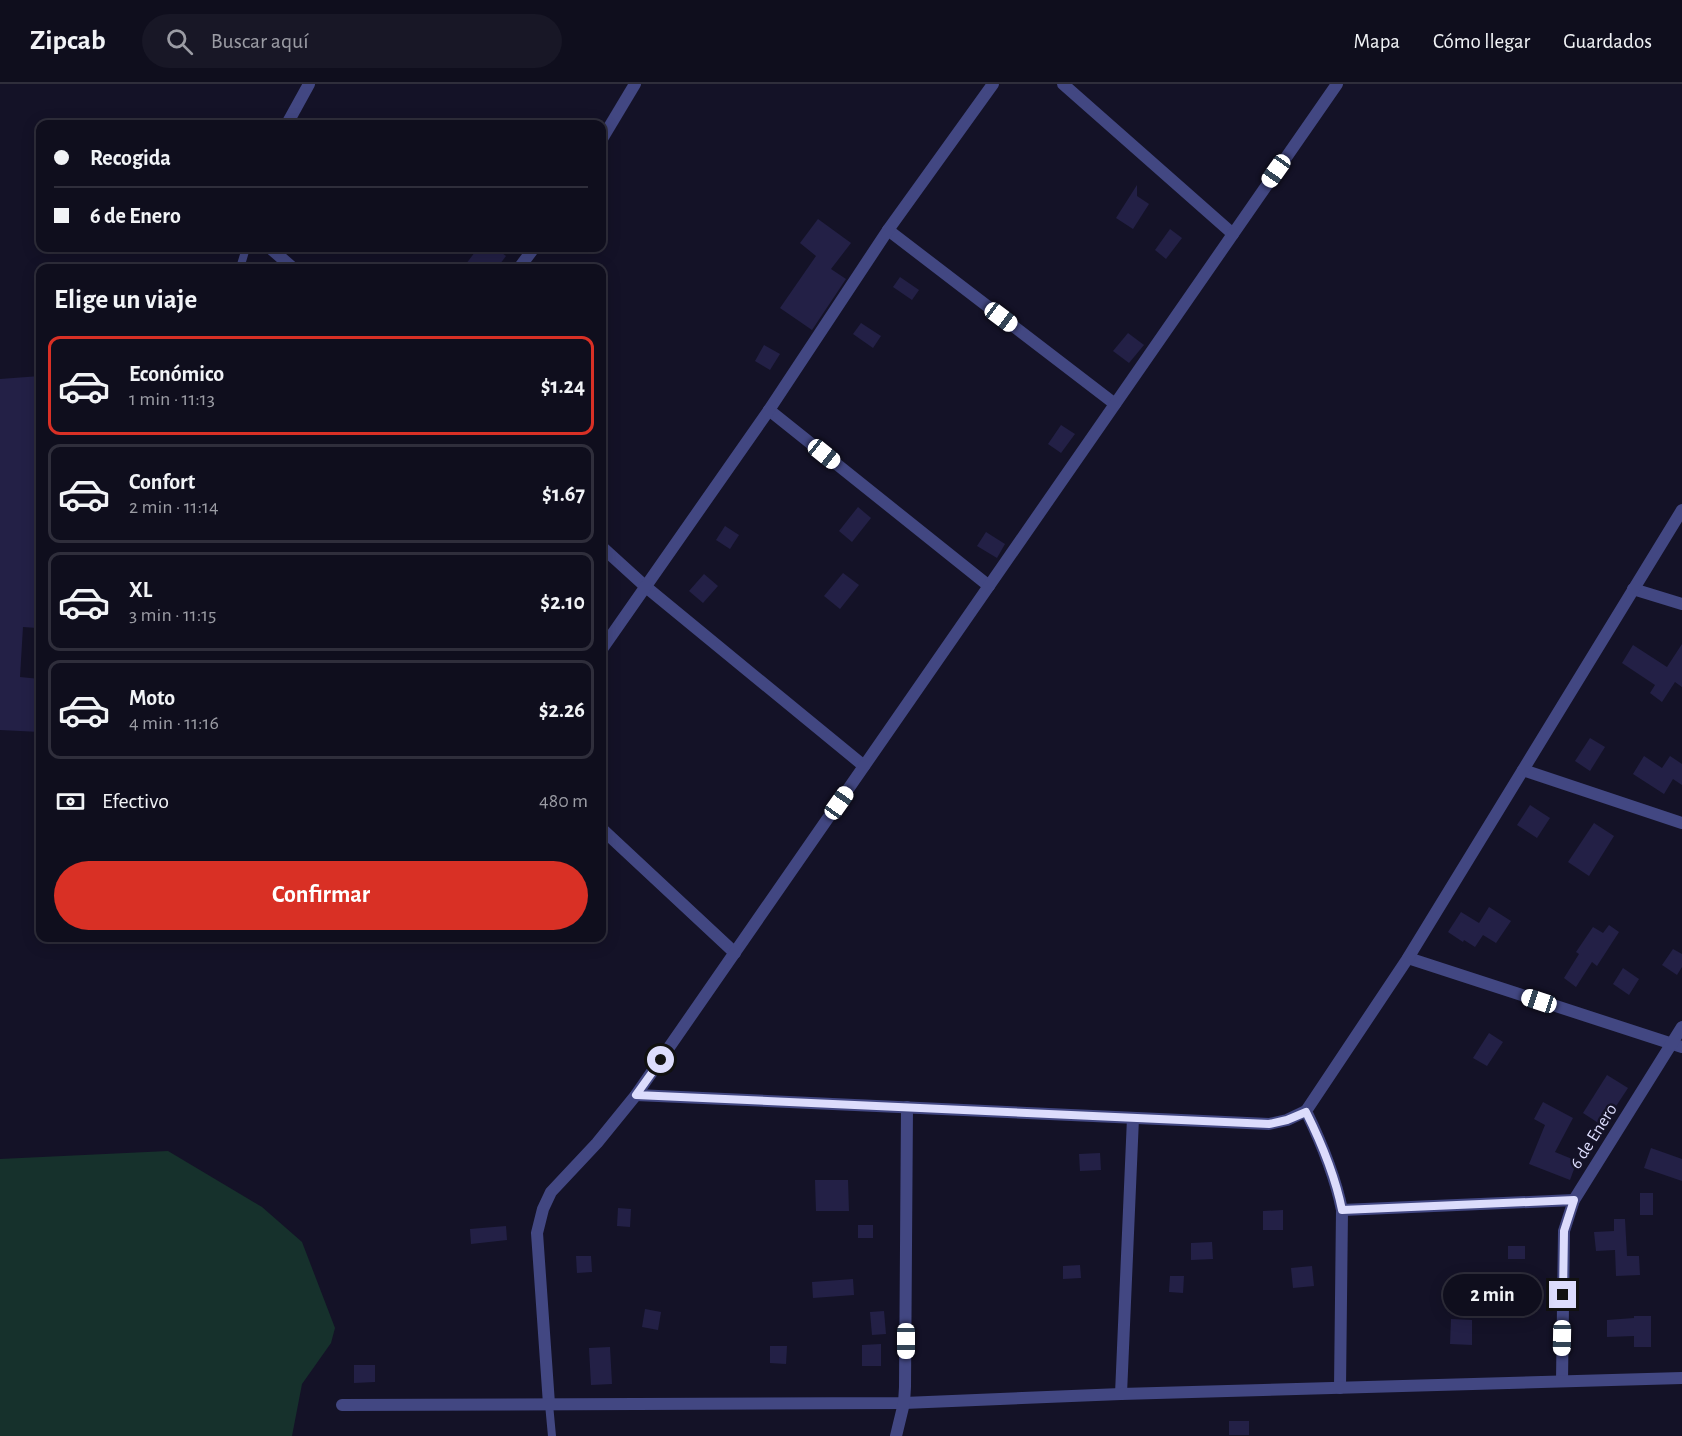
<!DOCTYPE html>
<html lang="es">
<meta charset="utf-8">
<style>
body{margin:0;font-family:"Alegreya Sans",sans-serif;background:#181726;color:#f1f3f6;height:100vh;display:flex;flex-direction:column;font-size:22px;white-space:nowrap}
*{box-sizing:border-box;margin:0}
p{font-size:20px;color:#9b9ca4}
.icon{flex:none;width:33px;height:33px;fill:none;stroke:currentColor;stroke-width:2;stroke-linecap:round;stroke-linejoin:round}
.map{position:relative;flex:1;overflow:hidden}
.details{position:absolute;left:36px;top:180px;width:570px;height:678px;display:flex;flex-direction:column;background:#0f0e1d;border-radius:12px;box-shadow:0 3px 15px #0003,0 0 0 2px #2f2e3b}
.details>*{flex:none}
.top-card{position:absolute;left:36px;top:36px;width:570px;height:132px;border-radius:12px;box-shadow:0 3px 15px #0003,0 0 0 2px #2f2e3b;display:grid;align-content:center;height:132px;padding:0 18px;background:#0f0e1d}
.end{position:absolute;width:27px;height:27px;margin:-14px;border:8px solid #dcdcfc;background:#111;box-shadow:0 0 0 3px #111}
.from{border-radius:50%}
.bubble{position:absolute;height:42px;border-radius:21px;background:#0f0e1d;box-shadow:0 3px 15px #0003,0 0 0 2px #2f2e3b;font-size:20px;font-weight:700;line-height:42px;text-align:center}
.car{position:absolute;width:18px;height:36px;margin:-18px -9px;border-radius:8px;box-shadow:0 0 4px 2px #0007;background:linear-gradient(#fff 24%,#345 0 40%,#fff 0 76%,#345 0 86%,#fff 0)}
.top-card b{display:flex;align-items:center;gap:21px;height:57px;font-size:22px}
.top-card b+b{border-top:2px solid #2f2e3b}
.top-card i{width:15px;height:15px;background:#f1f3f6}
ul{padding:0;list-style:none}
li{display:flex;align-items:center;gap:18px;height:99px;margin:0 12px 9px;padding:0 6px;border:3px solid #2f2e3b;border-radius:12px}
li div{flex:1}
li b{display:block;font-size:22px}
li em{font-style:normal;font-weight:700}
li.current{border-color:#d93025}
li>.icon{width:54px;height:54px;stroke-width:1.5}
h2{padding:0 18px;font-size:27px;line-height:72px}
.pay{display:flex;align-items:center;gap:15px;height:66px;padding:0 18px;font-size:22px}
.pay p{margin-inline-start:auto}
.primary-button{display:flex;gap:12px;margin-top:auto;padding:12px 18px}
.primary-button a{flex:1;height:69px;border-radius:36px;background:#d93025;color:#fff;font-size:24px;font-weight:700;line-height:69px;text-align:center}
header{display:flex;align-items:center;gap:36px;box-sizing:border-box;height:84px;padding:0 30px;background:#0f0e1d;border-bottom:2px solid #2f2e3b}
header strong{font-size:28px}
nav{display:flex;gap:33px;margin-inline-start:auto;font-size:21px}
.search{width:420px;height:54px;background:#181726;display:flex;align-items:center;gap:15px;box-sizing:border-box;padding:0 21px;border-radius:33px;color:#9b9ca4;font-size:22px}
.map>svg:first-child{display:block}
.green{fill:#16312c}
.building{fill:#232046}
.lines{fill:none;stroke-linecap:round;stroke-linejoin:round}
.lane{stroke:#424782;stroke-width:8}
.street{stroke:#424782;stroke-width:12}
.route{stroke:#dcdcfc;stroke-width:8}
.labels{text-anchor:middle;stroke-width:5;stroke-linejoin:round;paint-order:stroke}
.street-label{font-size:18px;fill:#dcdcfc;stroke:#141227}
</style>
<header>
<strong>Zipcab</strong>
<div class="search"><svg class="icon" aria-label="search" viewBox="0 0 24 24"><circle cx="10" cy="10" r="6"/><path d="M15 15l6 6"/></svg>Buscar aquí</div>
<nav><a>Mapa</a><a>Cómo llegar</a><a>Guardados</a></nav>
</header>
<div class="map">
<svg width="1682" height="1352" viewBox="0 0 1682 1352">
<rect width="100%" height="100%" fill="#141227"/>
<path class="green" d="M168,1067l94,56 40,35 33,86 -4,15 -29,41 -10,52h-292v-277z"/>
<g class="building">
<path d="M1137,101v11l12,8 -16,25 -17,-11z"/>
<path d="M818,135l33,24 -20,26 15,10 -34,51 -32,-22 36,-52 -16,-13z"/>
<path d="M1170,145l12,9 -16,21 -11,-9z"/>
<path d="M478,164h17l11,8 -9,12h-34z"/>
<path d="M900,193l19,13 -7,10 -19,-13z"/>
<path d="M861,239l20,13 -8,12 -20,-14z"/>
<path d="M1128,249l16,12 -15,18 -16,-12z"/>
<path d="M764,261l16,9 -10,16 -15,-9z"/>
<path d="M40,292v222h-2l-1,30 -14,-1 -3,50 20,2v53l-40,-2v-351z"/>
<path d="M1061,341l14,9 -14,19 -13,-9z"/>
<path d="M858,423l13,11 -19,24 -13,-11z"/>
<path d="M725,442l14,9 -9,14 -14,-9z"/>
<path d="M986,448l19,12 -8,14 -20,-12z"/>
<path d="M843,489l16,12 -19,24 -16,-13z"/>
<path d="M704,490l14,12 -15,17 -14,-12z"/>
<path d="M1682,560v43l-7,-5 -13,20 -12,-9 5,-8 -33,-22 11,-18 34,22z"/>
<path d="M1590,654l15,9 -15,24 -15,-10z"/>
<path d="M1644,672l18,12 8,-12 12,8v21l-9,-6 -9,15 -31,-20z"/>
<path d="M1530,721l20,13 -13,20 -20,-13z"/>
<path d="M1594,739l20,13 -25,40 -21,-14z"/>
<path d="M1489,823l22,14 -15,22 -13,-8 -8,12 -11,-7 -1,2 -15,-10 13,-20 18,11z"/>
<path d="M1609,841l10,7 -22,34 -5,-4 -16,25 -12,-9 15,-24 -3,-2 17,-25 10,6z"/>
<path d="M1673,865l9,5v13l-5,8 -15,-10z"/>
<path d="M1623,884l16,11 -10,16 -16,-11z"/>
<path d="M1489,949l14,9 -16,24 -14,-8z"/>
<path d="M1607,991l21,13 -25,38 -20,-13z"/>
<path d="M1543,1018l30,16 -18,34 22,9 -7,19 -41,-16 16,-39 -11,-6z"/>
<path d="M1651,1064l31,11v22l-38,-13z"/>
<path d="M1100,1069l1,17 -21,1 -1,-17z"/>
<path d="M815,1096h33l1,31h-33z"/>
<rect x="1640" y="1109" width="13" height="22"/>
<path d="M618,1124l13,1 -1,18 -13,-1z"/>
<path d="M1283,1126v20h-20v-19z"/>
<path d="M1614,1135h11l2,37h12l1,19 -24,1 -1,-26 -19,1 -2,-19 20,-1z"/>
<rect x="858" y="1141" width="15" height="13"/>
<path d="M506,1142l1,14 -36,4 -1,-15z"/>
<path d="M1212,1158l1,17 -22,1v-17z"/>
<rect x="1508" y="1162" width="17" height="13"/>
<path d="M576,1172h15l1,16 -15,1z"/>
<path d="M1080,1181l1,13 -18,1v-13z"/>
<path d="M1312,1182l2,20 -21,2 -2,-20z"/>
<path d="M1170,1192h14l-1,17 -14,-1z"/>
<path d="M853,1195l1,16 -41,3 -1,-16z"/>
<path d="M645,1225l16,3 -3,18 -16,-3z"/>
<path d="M884,1227l2,23 -14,1 -2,-23z"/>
<path d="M1634,1232h17v31h-17v-11l-27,1v-17l27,-2z"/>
<path d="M1451,1235l21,1v25l-22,-1z"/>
<path d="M881,1260v22h-19v-21z"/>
<path d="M770,1262h17l-1,18 -16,-1z"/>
<path d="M610,1263l2,37 -21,1 -2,-37z"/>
<path d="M354,1281h21v17l-21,1z"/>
<rect x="1229" y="1337" width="20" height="14"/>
</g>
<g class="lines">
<g class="lane">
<path d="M240,184l6,-20"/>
<path d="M549,1320l3,32"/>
</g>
<g class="street">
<path d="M1063,0l170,150"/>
<path d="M287,40l22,-40"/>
<path d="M602,55l33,-55"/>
<path d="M888,146l227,174"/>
<path d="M270,164l23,20"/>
<path d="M519,184l15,-20"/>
<path d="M769,326l220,176"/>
<path d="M602,463l44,40 218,179"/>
<path d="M1633,505l49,15"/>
<path d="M602,565l167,-239 119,-180 105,-146"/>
<path d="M1523,686l159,53"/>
<path d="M602,745l133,124"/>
<path d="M1408,874l274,89"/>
<path d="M636,1011l633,29 18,-4 19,-9"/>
<path d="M1342,1126l232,-10"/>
<path d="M1562,1297l2,-150 10,-31 108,-173"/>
<path d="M1340,1304l2,-178c-7,-35 -20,-66 -36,-99l102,-153 274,-448"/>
<path d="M1121,1310l12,-276"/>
<path d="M549,1320l-12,-171 6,-24 8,-17 46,-49 39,-48 701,-1011"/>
<path d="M342,1321l562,-2 217,-9 561,-16"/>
<path d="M896,1352l8,-33 1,-16 2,-280"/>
</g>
</g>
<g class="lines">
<path class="route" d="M661,976l-25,35 633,29 18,-4 19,-8c16,32 29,63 36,98l232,-10 -10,31 -1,64"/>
</g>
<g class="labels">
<g class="street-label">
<text transform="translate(1593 1052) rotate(-58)" y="6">6 de Enero</text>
</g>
</g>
</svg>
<i class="end from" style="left:661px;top:976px"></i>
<i class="end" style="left:1563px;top:1211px"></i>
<div class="bubble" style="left:1443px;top:1190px;width:99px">2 min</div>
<i class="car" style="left:1276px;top:87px;rotate:215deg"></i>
<i class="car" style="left:1001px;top:233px;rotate:127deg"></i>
<i class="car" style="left:824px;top:370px;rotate:129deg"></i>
<i class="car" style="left:839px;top:719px;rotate:35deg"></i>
<i class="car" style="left:1539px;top:917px;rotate:288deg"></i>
<i class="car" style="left:1562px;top:1254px;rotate:181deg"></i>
<i class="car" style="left:906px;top:1257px;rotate:180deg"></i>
<div class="top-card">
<b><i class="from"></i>Recogida</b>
<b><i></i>6 de Enero</b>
</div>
<section class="details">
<h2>Elige un viaje</h2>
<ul>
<li class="current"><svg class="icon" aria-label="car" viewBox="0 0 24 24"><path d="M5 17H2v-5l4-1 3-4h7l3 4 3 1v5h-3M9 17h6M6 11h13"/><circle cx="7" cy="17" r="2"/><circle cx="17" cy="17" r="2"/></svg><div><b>Económico</b><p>1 min · 11:13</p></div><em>$1.24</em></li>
<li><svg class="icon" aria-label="car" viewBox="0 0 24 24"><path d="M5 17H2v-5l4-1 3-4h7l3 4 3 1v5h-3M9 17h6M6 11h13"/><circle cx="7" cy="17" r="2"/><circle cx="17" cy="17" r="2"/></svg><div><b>Confort</b><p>2 min · 11:14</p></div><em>$1.67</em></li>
<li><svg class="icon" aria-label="car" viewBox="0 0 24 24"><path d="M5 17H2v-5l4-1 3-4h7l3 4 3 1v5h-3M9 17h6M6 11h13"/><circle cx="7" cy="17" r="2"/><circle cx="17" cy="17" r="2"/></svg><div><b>XL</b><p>3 min · 11:15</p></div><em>$2.10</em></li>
<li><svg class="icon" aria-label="car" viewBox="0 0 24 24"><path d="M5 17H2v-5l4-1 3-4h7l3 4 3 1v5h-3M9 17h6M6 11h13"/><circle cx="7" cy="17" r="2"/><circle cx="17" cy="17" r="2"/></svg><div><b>Moto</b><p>4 min · 11:16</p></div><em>$2.26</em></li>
</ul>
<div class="pay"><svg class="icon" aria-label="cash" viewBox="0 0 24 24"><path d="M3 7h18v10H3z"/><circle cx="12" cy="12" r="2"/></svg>Efectivo<p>480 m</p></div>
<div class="primary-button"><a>Confirmar</a></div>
</section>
</div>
